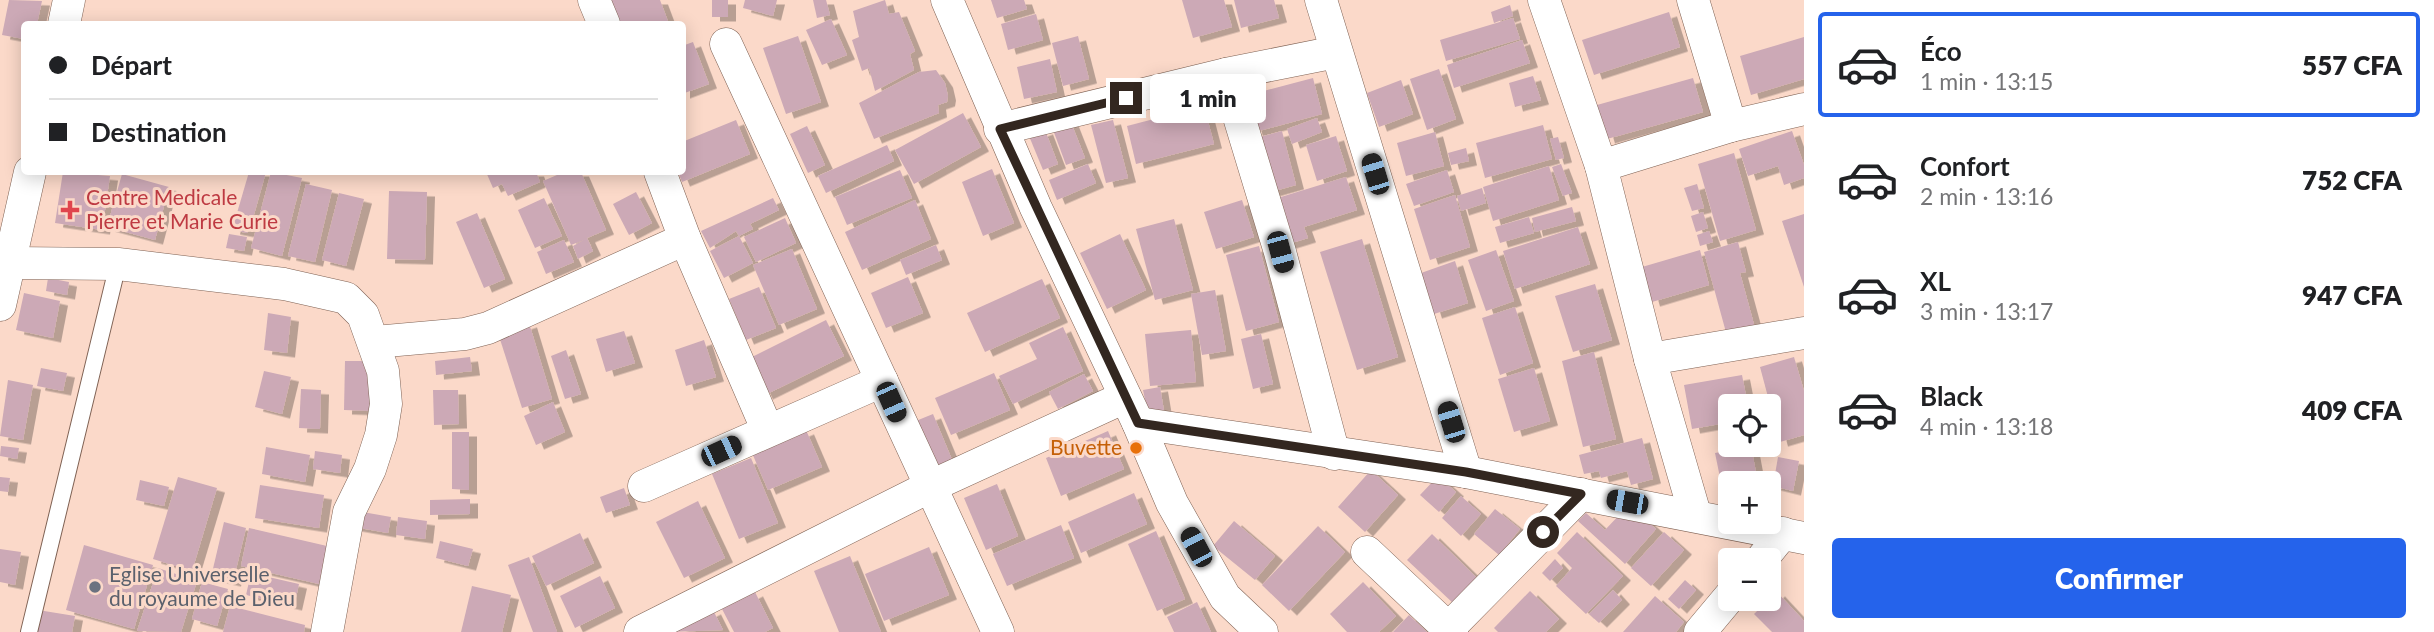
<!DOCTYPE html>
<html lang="fr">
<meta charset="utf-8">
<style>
body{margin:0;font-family:Lato,sans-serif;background:#f6f6f6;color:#202124;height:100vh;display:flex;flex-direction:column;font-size:26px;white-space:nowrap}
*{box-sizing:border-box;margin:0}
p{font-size:23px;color:#757577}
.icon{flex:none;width:38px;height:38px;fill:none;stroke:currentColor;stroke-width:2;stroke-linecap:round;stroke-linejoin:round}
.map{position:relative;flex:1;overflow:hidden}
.sheet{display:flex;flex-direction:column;background:#fff;width:630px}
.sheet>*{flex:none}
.banner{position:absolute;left:21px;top:21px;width:665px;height:154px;border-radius:7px;box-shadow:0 4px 18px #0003;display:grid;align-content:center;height:154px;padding:0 28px;background:#fff}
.tools{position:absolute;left:1718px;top:394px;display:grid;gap:14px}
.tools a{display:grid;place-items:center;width:63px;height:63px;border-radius:7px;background:#fff;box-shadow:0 4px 18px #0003;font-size:35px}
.end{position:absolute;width:32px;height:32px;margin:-16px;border:9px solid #332720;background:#fff;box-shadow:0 0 0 4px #fff}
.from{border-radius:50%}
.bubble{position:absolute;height:49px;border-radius:7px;background:#fff;box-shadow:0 4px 18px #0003;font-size:23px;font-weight:800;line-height:49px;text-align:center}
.car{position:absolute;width:21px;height:42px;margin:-21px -10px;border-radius:9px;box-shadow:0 0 5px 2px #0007;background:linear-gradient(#222 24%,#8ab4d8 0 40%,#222 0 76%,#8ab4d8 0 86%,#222 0)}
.banner b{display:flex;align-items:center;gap:24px;height:66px;font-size:26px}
.banner b+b{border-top:2px solid #e0e0e0}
.banner i{width:18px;height:18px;background:#202124}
ul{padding:12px 0 0;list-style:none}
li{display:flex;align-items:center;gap:21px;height:105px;margin:0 14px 10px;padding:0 14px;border:4px solid transparent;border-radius:7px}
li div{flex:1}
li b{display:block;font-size:26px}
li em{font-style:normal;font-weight:800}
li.active{border-color:#2563eb}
li>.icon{width:63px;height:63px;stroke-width:1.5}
.action{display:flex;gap:14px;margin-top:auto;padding:14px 28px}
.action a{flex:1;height:80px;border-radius:7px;background:#2563eb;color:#fff;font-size:28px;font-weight:800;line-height:80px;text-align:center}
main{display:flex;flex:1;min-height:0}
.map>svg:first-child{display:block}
.building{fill:#cca9b6;filter:url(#shadow)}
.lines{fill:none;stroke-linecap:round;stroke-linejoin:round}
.lane-casing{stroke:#7f6254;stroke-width:18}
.street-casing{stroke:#7f6254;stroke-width:33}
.lane{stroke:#fff;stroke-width:16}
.street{stroke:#fff;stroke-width:32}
.route{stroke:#332720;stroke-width:9}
.health-dot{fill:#e0444e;stroke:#fbd9c9;stroke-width:2.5}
.food-dot{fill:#e8710a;stroke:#fbd9c9;stroke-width:2.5}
.worship-dot{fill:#6b7280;stroke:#fbd9c9;stroke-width:2.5}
.labels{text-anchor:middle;stroke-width:6;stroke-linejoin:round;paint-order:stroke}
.health-label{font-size:21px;fill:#be3a42;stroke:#fbd9c9;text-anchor:start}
.food-label{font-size:21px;fill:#c56008;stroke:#fbd9c9;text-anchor:end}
.worship-label{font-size:21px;fill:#5b616d;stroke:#fbd9c9;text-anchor:start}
</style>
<main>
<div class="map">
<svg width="1804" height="632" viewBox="0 0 1804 632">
<defs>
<filter id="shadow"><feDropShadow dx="8" dy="4.5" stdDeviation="0" flood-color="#0004"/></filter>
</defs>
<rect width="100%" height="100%" fill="#fbd9c9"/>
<g class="building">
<path d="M9,0l33,1 -5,23h-13v15l-22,-4z"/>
<path d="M603,0h57l9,24h-56z"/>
<rect x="712" y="0" width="16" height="17"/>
<path d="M745,0h32l-4,16 -30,-8z"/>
<path d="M813,0h13l4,15 -13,3z"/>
<path d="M885,0l4,14 10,-2 16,39 -5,3 4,16 -39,21 -6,-23 -7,3 -10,-31 7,-3 -6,-26z"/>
<path d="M991,0h33l3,9 -30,9z"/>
<path d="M1182,0h42l8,27 -39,11z"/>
<path d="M1234,0h40l5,18 -38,10z"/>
<path d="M1510,5l3,11 -19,7 -3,-11z"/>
<path d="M1669,12l11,35 -86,28 -12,-35z"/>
<path d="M1036,14l7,26 -35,10 -7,-26z"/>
<path d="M1513,18l7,21 -74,22 -6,-21z"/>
<path d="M831,19l16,36 -25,10 -16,-35z"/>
<path d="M798,36l23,66 -35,12 -23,-66z"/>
<path d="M1078,36l11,43 -26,7 -11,-43z"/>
<path d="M1804,37v42l-53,16 -11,-39z"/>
<path d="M1522,40l8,23 -76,25 -7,-23z"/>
<path d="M693,42l16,42 -27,10v-48z"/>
<path d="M1050,59l7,33 -33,7 -7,-32z"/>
<path d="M1439,69l17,50 -29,11 -17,-51z"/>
<path d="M936,70l9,13 3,13 -1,6 -9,3 1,8 -65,26 -15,-36 60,-31z"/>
<path d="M1533,76l8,24 -26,7 -6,-24z"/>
<path d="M1313,78l9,36 -67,18 -10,-36z"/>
<path d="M1693,78l10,34 -96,27 -10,-34z"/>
<path d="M1401,80l12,34 -34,13 -12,-34z"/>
<path d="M1204,106l10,38 -78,20 -9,-38z"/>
<path d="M963,113l18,34 -67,37 -19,-34z"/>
<path d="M1317,118l5,14 -30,12 -5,-15z"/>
<path d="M736,120l14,34 -68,28 -4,-10h4v-30z"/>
<path d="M1070,120l15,38 -19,7 -14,-38z"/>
<path d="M1113,120l15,58 -22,5 -15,-58z"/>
<path d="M1543,125l9,34 -67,19 -9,-35z"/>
<path d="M807,126l18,39 -17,8 -18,-39z"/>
<path d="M1045,130l13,34 -15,6 -14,-34z"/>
<path d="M1282,131l14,54 -25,7 -15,-54z"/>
<path d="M1792,131l12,34v13l-20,7 -6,-19 -30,10 -9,-27z"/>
<path d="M1435,132l9,34 -38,10 -9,-33z"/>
<path d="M1336,136l11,35 -30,10 -11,-36z"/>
<path d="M1558,137l6,21 -8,2 -6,-21z"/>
<path d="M887,145l7,16 -68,32 -8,-17z"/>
<path d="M1466,148l3,13 -18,4 -3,-12z"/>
<path d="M1734,153l22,77 -36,11 -22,-77z"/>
<path d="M1088,164l8,19 -39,17 -8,-20z"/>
<path d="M1561,164l11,29 -9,3 -11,-29z"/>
<path d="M1549,166l10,34 -66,21 -10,-34z"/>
<path d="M992,169l22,54 -31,13 -21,-54z"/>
<path d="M900,170l12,28 -65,27 -12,-28z"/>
<path d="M1447,170l7,22 -40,14 -8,-22z"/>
<path d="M63,172l47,4 -8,54 -47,-7z"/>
<path d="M249,172h17l-13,46 -16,-5z"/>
<path d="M271,172l31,6 -20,78 -31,-8z"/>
<path d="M486,172h50l4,10 -32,14 -6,-12 -9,4z"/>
<path d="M564,172h17l25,58 -19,8 6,13 -15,8 -5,-13 11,-6 -13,5 -28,-64z"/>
<path d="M122,174l47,13 -14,53 -48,-13z"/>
<path d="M1346,177l11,33 -53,17 4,11 -26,8 -14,-45z"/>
<path d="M306,184l26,6 -17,72 -27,-6z"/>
<path d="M1697,184l7,24 -12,3 -8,-23z"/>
<path d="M1482,188l4,15 -25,8 -4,-15z"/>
<path d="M389,191l38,1 -2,68 -38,-1z"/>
<path d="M636,192l16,31 -23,12 -16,-31z"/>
<path d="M339,193l25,6 -18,67 -24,-6z"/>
<path d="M1455,195l15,52 -40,13 -16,-51z"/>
<path d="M544,198l18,38 -27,12 -17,-38z"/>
<path d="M773,198l6,12 -29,14 3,5 -14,7 -3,-5 -26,17 -9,-17z"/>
<path d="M915,200l16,39 -69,31 -17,-38z"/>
<path d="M1242,200l12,37 -38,12 -12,-37z"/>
<path d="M1572,207l4,14 -41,11 -3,-14z"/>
<path d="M1703,212l5,16 -12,4 -5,-16z"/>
<path d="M477,213l28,66 -21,9 -28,-66z"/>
<path d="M1804,214v73l-22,-66z"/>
<path d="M235,217l15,4 -3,12 -15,-3z"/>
<path d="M1529,217l5,16 -34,10 -5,-16z"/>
<path d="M785,218l11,25 -40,19 -12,-25z"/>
<path d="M1174,219l19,71 -38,10 -19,-71z"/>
<path d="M1578,227l12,37 -75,25 -12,-38z"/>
<path d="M1709,231l4,11 -13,4 -3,-11z"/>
<path d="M229,234l18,3 -3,14 -18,-3z"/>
<path d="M1120,234l26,56 -39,19 -27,-56z"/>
<path d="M739,236l14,27 -29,15 -14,-27z"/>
<path d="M1362,239l36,118 -41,13 -37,-118z"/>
<path d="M564,240l10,22 -28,12 -9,-22z"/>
<path d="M1738,242l8,30 -6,1 15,55 -28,8 -23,-84z"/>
<path d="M936,245l6,15 -36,15 -6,-15z"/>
<path d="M1259,246l20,76 -33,9 -20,-76z"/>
<path d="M792,249l25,60 -38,16 -26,-60z"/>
<path d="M1496,250l18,51 -28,10 -18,-51z"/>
<path d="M1700,250l9,35 -57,17 -10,-35z"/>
<path d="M1455,261l13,42 -34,11 -13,-41z"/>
<path d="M908,277l15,36 -37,15 -15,-35z"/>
<path d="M48,278l21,4 -2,13 -21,-4z"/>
<path d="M1042,279l18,39 -75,34 -18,-39z"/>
<path d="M1595,284l17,56 -39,12 -18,-56z"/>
<path d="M759,287l17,41 -30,12 -17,-41z"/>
<path d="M1215,290l11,61 -24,4 -11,-61z"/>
<path d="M24,293l36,8 -7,37 -37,-8z"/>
<path d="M1515,307l18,56 -33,12 -18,-57z"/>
<path d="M268,313l23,4 -4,36 -23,-3z"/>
<path d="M826,320l18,36 -79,39 -17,-36z"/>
<path d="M529,323l23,76 -30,9 -24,-75z"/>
<path d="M1063,327l20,44 -70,33 -14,-28 38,-17 -8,-16z"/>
<path d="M1191,330l5,52 -46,4 -5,-52z"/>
<path d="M624,331l11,32 -29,9 -10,-33z"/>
<path d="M1261,334l12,50 -20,5 -12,-50z"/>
<path d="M704,340l12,37 -30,9 -11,-36z"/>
<path d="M566,350l15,44 -16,5 -14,-43z"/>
<path d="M1594,352l22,87 -33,8 -21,-86z"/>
<path d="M470,357l2,14 -36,4 -1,-14z"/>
<path d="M1794,357l10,34v44l-24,7 -20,-75z"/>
<path d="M345,361h28l-1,50 -28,-1z"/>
<path d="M41,368l26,5 -4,18 -26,-5z"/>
<path d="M1534,368l16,53 -36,11 -16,-53z"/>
<path d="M264,371l27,6 -9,37 -27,-7z"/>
<path d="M994,373l16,37 -59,25 -16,-37z"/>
<path d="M1084,374l9,17 -35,18 -9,-17z"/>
<path d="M1742,375l6,31h-17v16l-39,7 -8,-44z"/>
<path d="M8,380l25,5 -10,55 -23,-4z"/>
<path d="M1160,387l4,24 -16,3 -5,-24z"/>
<path d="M301,389l20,1 -1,39 -21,-1z"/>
<path d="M433,390h25l1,34 -25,1z"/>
<path d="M553,402l12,30 -29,13 -12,-29z"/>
<path d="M933,414l22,53 -26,12 -23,-54z"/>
<path d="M806,430l16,37 -54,23 -16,-37z"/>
<path d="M1108,431l16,38 -63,27 -15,-38z"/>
<path d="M452,432h17v58l-17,-1z"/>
<path d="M1642,438l11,41 -22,6 -4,-14 -26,7 -2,-7 -15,3 -5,-19z"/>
<path d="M1,446l18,2 -2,11 -17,-3z"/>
<path d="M1751,446l7,37h-27v18l-6,1 -10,-49z"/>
<path d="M266,447l44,8 -5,27 -43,-8z"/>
<path d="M315,451l27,4 -2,18 -27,-4z"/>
<path d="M1778,457l21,4 -6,30 -20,-5z"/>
<path d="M751,458l27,65 -39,16 -27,-65z"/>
<path d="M1371,470l27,25 -33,37 -27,-25z"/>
<path d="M1438,476l18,16 -17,20 -19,-17z"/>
<path d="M0,477l10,1 -2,14 -8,-1z"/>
<path d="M178,477l39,11 -25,83 -39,-12z"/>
<path d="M140,480l29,7 -5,19 -28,-6z"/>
<path d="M997,484l21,52 -32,14 -22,-52z"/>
<path d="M260,485l64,10 -5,33 -64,-10z"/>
<path d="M624,488l6,17 -24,8 -6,-16z"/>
<path d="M1134,493l13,31 -66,29 -13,-31z"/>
<path d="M1461,496l20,18 -20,22 -19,-18z"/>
<path d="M470,499v15l-40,1v-15z"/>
<path d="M698,501l27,57 -41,20 -28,-56z"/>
<path d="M1495,509l25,20 -21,26 -25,-21z"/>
<path d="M357,511l34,6 -3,16 -34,-6z"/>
<path d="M1622,512l11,9 6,-7 17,15 -31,35 -47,-43 8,-8 19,17z"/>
<path d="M398,517l29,4 -2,18 -29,-4z"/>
<path d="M1234,521l41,35 -20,24 -42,-34z"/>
<path d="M224,522l22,6 -13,54 -22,-5z"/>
<path d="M1061,525l13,33 -67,28 -14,-32z"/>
<path d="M1318,526l27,26 -56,59 -27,-26z"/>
<path d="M249,528l78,18 -8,38 -78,-18z"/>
<path d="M1156,531l29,68 -28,12 -29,-67z"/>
<path d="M1577,532l46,44 -37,38 -30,-28 16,-18 -15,-15z"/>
<path d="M1664,532l20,18 -33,36 -20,-18z"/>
<path d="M580,533l14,30 -48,23 -14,-30z"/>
<path d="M1432,534l46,45 -24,25 -47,-44z"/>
<path d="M440,541l33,8 -5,17 -32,-8z"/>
<path d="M84,545l69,20 -19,64 -68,-19z"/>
<path d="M929,547l20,48 -65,26 -19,-47z"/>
<path d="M0,549l21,3 -6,33 -15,-3z"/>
<path d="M850,556l31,76h-42l-25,-61z"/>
<path d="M529,557l28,75h-24l-25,-67z"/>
<path d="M1555,559l8,9 -13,13 -8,-8z"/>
<path d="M158,568l39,13 -16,51 -44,-1z"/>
<path d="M251,573l48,11 -5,22 -48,-11z"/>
<path d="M600,576l15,32 -40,20 -15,-32z"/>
<path d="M1685,580l11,10 -17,19 -11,-10z"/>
<path d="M202,582l26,7 -11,37 -25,-7z"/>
<path d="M1363,582l33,34 -17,16h-32l-17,-18z"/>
<path d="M472,586l39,9 -9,37h-41z"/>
<path d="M1613,590l9,10 -23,23 -10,-9z"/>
<path d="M1530,591l29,28 -13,13h-48l-4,-4z"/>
<path d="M755,592l18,36 -8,4h-31l-12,-23z"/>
<path d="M1777,592l27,29v11h-32l-18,-18z"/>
<path d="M1655,596l29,26 -8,10h-53z"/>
<path d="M1197,602l14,30h-37l-7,-15z"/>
<path d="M230,606l75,19 -1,7h-81z"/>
<path d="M38,610l37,6 -3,16h-38z"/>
<path d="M713,610l10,20 -54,2z"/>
<path d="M1409,615l18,17h-34z"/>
</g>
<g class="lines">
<defs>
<path id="lane" d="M29,632l89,-368"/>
<g id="street">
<path d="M594,0l10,24"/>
<path d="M947,0l89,208 102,215 34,80 53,94 37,35"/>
<path d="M1321,0l145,472"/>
<path d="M1544,0l57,166 49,193 45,155"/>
<path d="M1693,0l38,126"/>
<path d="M64,24l5,-24"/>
<path d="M726,44l272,588"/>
<path d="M1226,74l54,178 54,202"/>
<path d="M1000,129l226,-55 110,-22"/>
<path d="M1601,166l130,-40 73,-17"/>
<path d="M660,172l25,67 82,190"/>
<path d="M12,263l106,1 166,20 62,14 17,17 20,56 3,33 -5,31 -11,34 -21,43 -22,120"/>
<path d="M0,305l30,-133"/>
<path d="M375,342l90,-8 23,-6 197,-89"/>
<path d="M1650,359l154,-26"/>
<path d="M1138,423l328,49 338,66"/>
<path d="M644,486l238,-105"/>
<path d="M1367,552l85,80"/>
<path d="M1761,560l22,-27"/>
<path d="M1448,629l133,-135"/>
<path d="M640,632l289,-145 196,-90"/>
<path d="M1700,632l31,-37"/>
</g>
</defs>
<use href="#lane" class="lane-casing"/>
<use href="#street" class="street-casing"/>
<use href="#lane" class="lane"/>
<use href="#street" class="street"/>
</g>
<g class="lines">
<path class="route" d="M1126,98l-126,31 138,294 328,49 115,22 -38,38"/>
</g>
<path class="health-dot" d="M66.5 199.5h7v7h7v7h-7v7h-7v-7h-7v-7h7z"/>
<circle class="food-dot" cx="1136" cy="448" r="7"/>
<circle class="worship-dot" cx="95" cy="587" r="7"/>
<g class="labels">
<g class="health-label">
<text x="86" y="205">Centre Medicale<tspan x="86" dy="24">Pierre et Marie Curie</tspan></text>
</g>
<g class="food-label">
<text x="1122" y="455">Buvette</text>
</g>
<g class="worship-label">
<text x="109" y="582">Eglise Universelle<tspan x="109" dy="24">du royaume de Dieu</tspan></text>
</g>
</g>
</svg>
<div class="tools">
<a><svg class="icon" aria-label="locate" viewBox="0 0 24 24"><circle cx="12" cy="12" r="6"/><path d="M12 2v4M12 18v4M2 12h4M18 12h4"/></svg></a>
<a>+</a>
<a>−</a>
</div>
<i class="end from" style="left:1543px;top:532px"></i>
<i class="end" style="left:1126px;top:98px"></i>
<div class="bubble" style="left:1150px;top:74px;width:116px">1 min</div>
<i class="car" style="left:1375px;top:174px;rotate:343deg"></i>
<i class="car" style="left:1280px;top:252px;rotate:165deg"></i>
<i class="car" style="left:891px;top:402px;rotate:156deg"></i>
<i class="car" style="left:1451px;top:422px;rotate:343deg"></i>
<i class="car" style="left:721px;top:451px;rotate:65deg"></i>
<i class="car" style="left:1627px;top:502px;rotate:280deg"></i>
<i class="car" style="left:1196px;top:547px;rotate:332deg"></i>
<div class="banner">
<b><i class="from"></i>Départ</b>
<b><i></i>Destination</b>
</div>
</div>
<section class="sheet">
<ul>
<li class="active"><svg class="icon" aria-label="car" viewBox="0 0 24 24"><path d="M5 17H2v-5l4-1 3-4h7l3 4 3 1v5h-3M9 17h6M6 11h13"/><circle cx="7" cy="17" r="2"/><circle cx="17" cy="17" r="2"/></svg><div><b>Éco</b><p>1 min · 13:15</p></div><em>557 CFA</em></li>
<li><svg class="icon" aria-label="car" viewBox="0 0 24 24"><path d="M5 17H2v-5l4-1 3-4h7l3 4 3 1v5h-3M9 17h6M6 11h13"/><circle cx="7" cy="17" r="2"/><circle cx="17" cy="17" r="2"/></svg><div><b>Confort</b><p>2 min · 13:16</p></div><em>752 CFA</em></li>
<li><svg class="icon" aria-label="car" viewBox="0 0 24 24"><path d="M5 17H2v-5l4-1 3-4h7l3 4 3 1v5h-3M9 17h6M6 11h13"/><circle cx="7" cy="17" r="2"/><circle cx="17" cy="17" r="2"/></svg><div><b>XL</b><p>3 min · 13:17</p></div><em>947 CFA</em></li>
<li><svg class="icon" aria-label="car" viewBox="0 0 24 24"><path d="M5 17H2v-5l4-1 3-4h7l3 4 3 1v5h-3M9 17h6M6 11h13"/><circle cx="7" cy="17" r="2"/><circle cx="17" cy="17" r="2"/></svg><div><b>Black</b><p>4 min · 13:18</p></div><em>409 CFA</em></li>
</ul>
<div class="action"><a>Confirmer</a></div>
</section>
</main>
